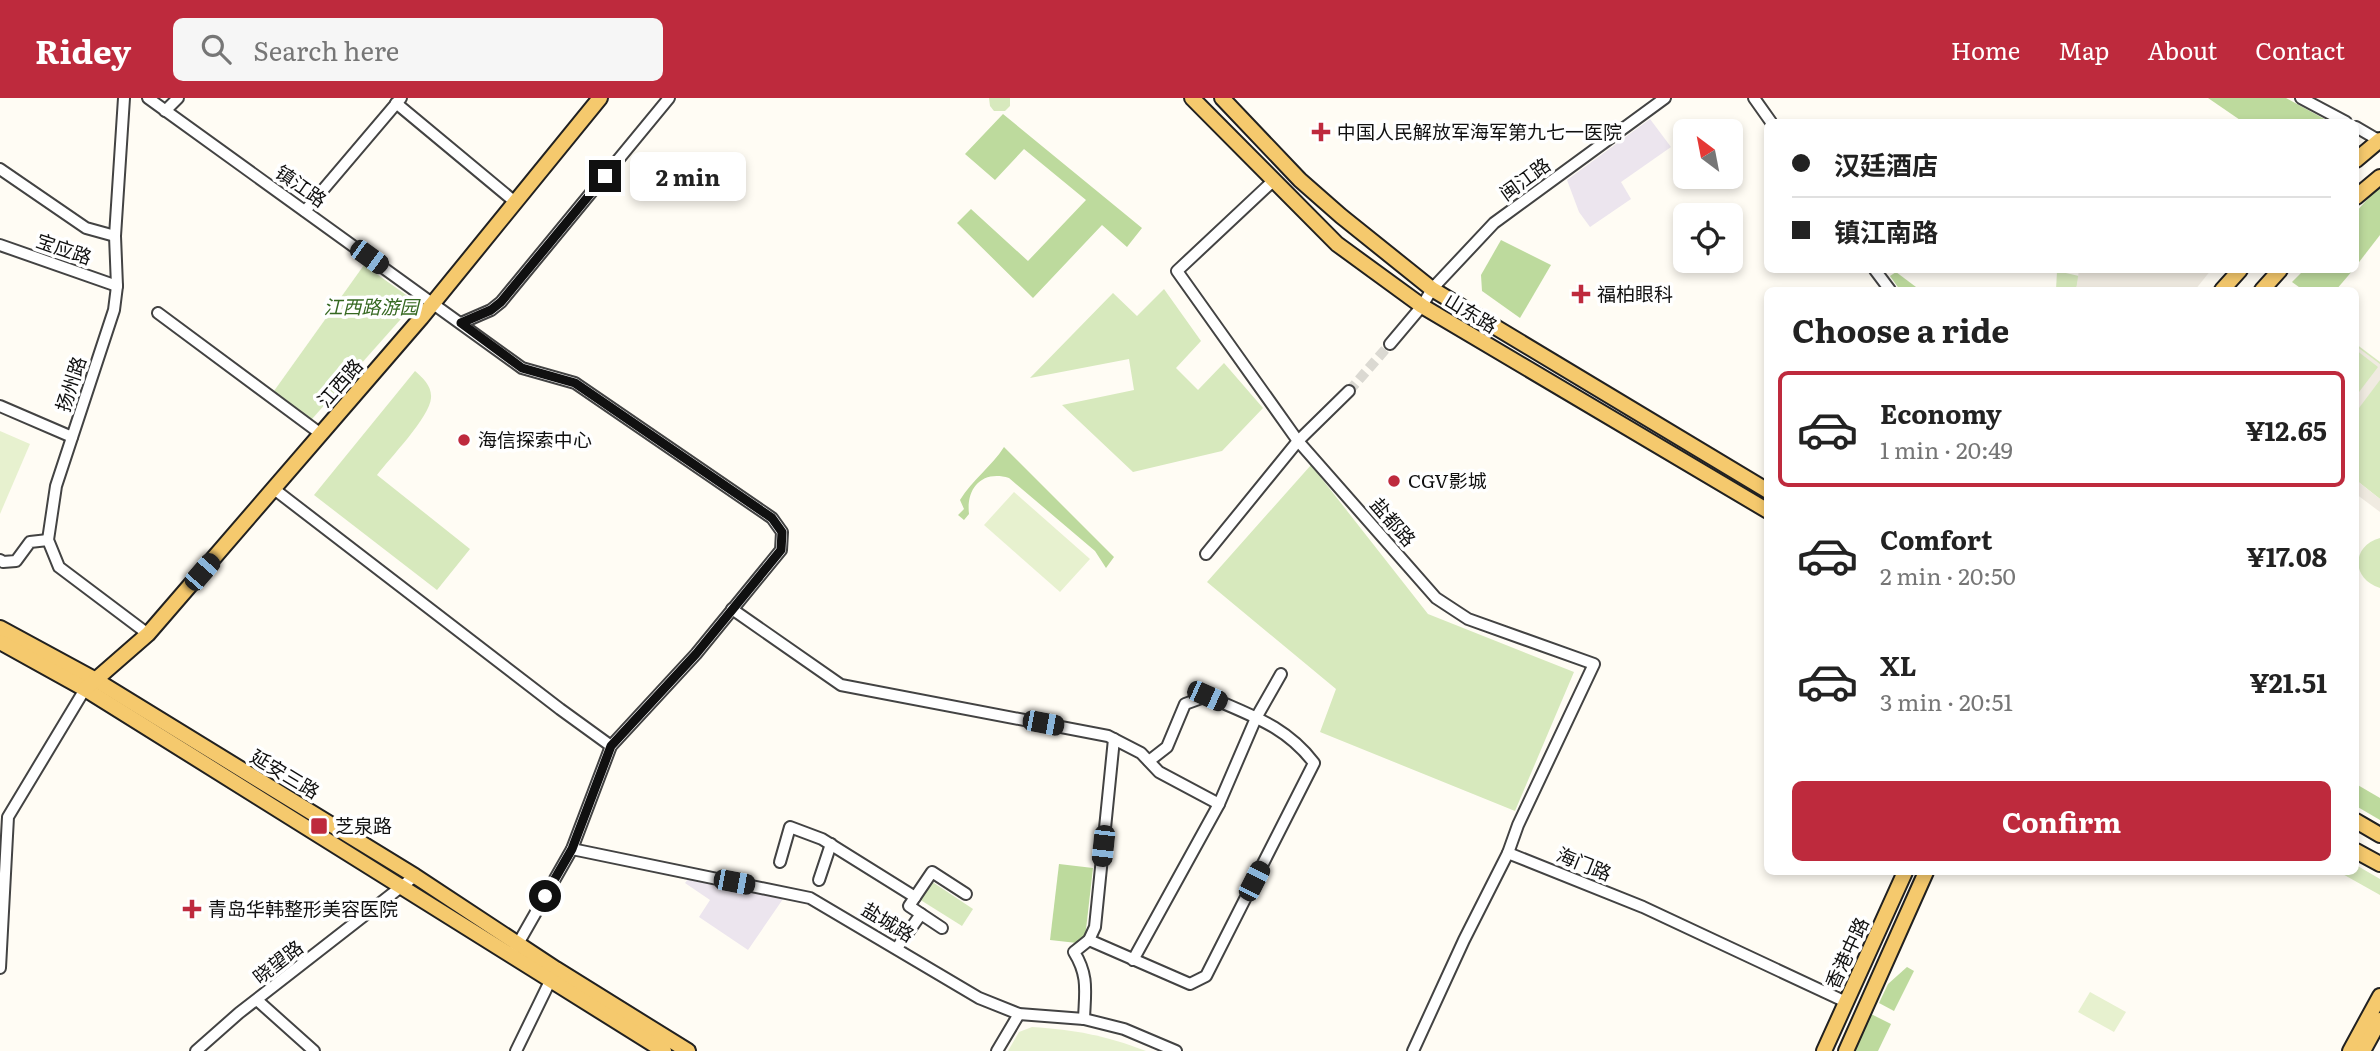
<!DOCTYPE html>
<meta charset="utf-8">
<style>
body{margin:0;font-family:Literata,"Noto Sans SC",serif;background:#f6f6f6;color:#222;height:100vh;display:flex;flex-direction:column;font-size:26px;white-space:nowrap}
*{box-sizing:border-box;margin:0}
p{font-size:23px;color:#767676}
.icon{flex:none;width:38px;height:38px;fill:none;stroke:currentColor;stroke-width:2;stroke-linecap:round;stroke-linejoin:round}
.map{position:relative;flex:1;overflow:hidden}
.details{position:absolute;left:1764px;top:189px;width:595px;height:588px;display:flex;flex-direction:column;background:#fff;border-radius:10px;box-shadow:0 4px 10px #0003}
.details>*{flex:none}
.guide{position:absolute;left:1764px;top:21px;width:595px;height:154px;border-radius:10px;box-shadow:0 4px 10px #0003;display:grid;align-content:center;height:154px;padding:0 28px;background:#fff}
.needle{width:46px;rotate:328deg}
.fabs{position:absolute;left:1673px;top:21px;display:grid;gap:14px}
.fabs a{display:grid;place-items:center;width:70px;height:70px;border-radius:10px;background:#fff;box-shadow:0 4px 10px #0003;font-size:35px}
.end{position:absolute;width:32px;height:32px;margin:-16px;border:9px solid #101010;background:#fff;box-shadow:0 0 0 4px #fff}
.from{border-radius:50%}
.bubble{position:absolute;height:49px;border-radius:10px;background:#fff;box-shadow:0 4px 10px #0003;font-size:23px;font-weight:700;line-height:49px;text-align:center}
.car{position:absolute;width:21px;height:42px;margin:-21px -10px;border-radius:9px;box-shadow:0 0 5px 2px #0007;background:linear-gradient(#222 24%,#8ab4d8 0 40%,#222 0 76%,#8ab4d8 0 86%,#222 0)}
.guide b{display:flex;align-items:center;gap:24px;height:66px;font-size:26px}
.guide b+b{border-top:2px solid #e0e0e0}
.guide i{width:18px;height:18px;background:#222}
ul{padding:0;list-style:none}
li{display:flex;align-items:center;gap:21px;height:116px;margin:0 14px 10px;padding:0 14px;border:4px solid transparent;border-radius:10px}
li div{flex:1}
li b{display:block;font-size:26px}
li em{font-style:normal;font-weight:700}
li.active{border-color:#be2a3d}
li>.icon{width:63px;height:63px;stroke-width:1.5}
h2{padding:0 28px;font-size:32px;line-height:84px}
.button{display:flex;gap:14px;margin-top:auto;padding:14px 28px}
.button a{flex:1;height:80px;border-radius:10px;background:#be2a3d;color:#fff;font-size:28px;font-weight:700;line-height:80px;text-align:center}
header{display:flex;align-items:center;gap:42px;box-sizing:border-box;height:98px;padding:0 35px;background:#be2a3d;color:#fff}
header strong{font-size:33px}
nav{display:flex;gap:38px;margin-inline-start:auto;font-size:24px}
.search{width:490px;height:63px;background:#f6f6f6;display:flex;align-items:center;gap:18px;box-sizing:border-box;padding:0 24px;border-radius:10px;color:#767676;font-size:26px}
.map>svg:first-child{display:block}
.industrial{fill:#ece5ee}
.green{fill:#d7e9bd}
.forest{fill:#bdda9d}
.pitch{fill:#e7f1cf}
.plaza{fill:#f0ebe1}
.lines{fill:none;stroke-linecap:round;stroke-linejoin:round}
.minor-tunnel{stroke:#dbd9d2;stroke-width:10;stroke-dasharray:10 5;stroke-linecap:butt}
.minor-casing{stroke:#434343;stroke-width:14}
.major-casing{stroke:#212121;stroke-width:18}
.minor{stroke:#fff;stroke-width:10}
.major{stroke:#f5c96d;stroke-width:14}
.route{stroke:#101010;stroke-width:9}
.poi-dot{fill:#be2a3d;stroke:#fff;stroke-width:2.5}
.labels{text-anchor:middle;stroke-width:7;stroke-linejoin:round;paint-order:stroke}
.poi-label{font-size:19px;fill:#101010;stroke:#fff;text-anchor:start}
.street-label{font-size:19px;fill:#101010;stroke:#fff}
.park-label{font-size:19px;font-style:italic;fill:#356821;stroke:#fff}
</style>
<header>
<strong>Ridey</strong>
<div class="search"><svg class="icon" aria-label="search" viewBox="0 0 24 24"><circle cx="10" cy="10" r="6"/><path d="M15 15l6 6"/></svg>Search here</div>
<nav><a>Home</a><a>Map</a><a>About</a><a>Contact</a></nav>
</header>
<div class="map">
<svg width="2380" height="953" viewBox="0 0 2380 953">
<rect width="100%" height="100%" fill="#fffcf4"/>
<g class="industrial">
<path d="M1650,21l21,28 -50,35 10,17 -41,28 -11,-15 -12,-32z"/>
<path d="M689,780l94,21 -35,51 -49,-33 11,-17 -25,-17z"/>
</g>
<g class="green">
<path d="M989,0h21v8l-5,5h-11l-4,-5z"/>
<path d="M364,167l52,37 -104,117 -38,-28z"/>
<path d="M2057,173l22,5 -3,14h-20z"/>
<path d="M1164,191l37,52 -25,27 22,22 26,-27 39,45 -41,43 -89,21 -71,-67 72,-15 -5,-31 -99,19 83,-85 24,23z"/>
<path d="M2356,246l24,18v137l-24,-19z"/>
<path d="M415,273c8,7 17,15 16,27 -1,19 -42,61 -54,77l93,74 -33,41 -123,-95z"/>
<path d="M1311,367l117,149 146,58 -59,139 -195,-79 16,-43 -129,-107z"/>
<path d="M2380,440v50c-29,-9 -29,-42 0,-50z"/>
<path d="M2356,767l24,14v16l-41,-23h17z"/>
<path d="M931,783l42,28 -11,17 -43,-27z"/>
</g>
<g class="forest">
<path d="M2208,0h78l44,24h-87z"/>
<path d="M1003,16l139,114 -15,19 -25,-22 -69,73 -76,-75 14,-14 57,52 58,-61 -62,-51 -29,31 -30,-26z"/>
<path d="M2380,87v50l-24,31v-54z"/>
<path d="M1501,142l50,25 -31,53 -38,-27 -1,-16z"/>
<path d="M2304,172h49l-17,20h-33l-11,-8z"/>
<path d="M1896,174l24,18h-20l-10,-14z"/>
<path d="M1004,349l110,110 -8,11 -11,-17 -86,-73c-27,-8 -43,10 -40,36l-5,6 -6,-5 6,-6 -4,-9c12,-20 32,-34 44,-53z"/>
<path d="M2356,686l24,14v22l-24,-14z"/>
<path d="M1059,766l34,4 -8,70 -8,5 -27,-3z"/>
<path d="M1907,869l7,4 -20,40 -15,-8 9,-19z"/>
<path d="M1871,916l20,10 -13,27h-25z"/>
</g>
<g class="pitch">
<path d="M0,333l30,13 -30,70z"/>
<path d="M1014,394l76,67 -30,33 -76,-67z"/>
<path d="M2090,894l36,20 -12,20 -36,-20z"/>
<path d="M1032,929c44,3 72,8 114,24h-138l11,-19z"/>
</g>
<g class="plaza">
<path d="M2079,172h132l-16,20h-119z"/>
<path d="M2356,248l24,18v16l-24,32v-16l22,-29 -22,-17z"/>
<path d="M2356,382l24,19v13l-24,-18z"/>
</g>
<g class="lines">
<path class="minor-tunnel" d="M1349,293l41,-47"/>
<defs>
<g id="minor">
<path d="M124,0l-9,138 2,50 -3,24 -58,176 -8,54 11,27 89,67"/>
<path d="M148,0l374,270 53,15 197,135 10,14 -1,18 -85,104 -85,92 -39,103 -57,100"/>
<path d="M1754,0l17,24"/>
<path d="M2301,0l45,24"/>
<path d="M396,5l119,99"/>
<path d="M165,13l13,-13"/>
<path d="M2356,29l24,14"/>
<path d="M0,71l86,59 29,8"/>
<path d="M1273,83l-96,90 121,170 138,157 32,21 126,45 -76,161 -10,28"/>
<path d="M305,113l96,-113"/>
<path d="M0,147l117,41"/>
<path d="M1875,172l15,20"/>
<path d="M158,215l163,121"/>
<path d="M461,225l30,-13 10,-8 168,-204"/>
<path d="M1390,246l32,-38 10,-17 62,-66 171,-125"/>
<path d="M0,308l72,31"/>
<path d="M274,391l286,220 51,37"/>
<path d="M1206,456l92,-113 51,-50"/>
<path d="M0,462l3,2 13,-1 14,-19 18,-2"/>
<path d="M732,511l109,76 267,51 33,17 18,19 60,32"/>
<path d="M572,751l238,49 169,100 40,16 65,5 40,10 52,22"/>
<path d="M780,764l10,-35 32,12 93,58"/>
<path d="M819,782l12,-36"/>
<path d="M942,830l-33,-22 23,-34 34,22"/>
<path d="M1089,842l101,44 16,-8 108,-213c-29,-38 -65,-48 -107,-67l-22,8 -18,43 -18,14"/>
<path d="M897,850l24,-34"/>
<path d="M1133,862l86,-156 37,-86 25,-44"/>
<path d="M0,870l8,-151 77,-128"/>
<path d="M257,902l57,51"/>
<path d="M1084,921c1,-27 5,-43 -10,-67l15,-12 6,-13 19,-188"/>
<path d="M196,953l43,-38 176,-137"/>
<path d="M516,953l37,-76"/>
<path d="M997,953l22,-37"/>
<path d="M1413,953l51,-111 44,-87 135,54 203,95"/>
</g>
<g id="major">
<path d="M1192,0l145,146 85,62 346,205"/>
<path d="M1222,0l78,82 41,36 91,73 336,202"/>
<path d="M2356,62l24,-20"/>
<path d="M2356,99l24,-20"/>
<path d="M2222,192l18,-20"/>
<path d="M2262,192l18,-20"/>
<path d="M0,530l94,51 321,197 141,93 132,82"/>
<path d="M0,544l85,47 579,362"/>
<path d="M85,591l63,-55 273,-316 179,-220"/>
<path d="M2356,723l24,14"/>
<path d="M2356,753l24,13"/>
<path d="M1824,953l81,-179"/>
<path d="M1846,953l80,-179"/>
<path d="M2350,953l30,-55"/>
<path d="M2363,953l17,-31"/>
</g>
</defs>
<use href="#minor" class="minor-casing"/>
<use href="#major" class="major-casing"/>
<use href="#minor" class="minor"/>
<use href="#major" class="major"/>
</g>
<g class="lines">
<path class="route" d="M545,798l27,-47 39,-103 85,-92 85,-104 1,-18 -10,-14 -197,-135 -53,-15 -61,-45 30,-13 10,-8 104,-126"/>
</g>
<g class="poi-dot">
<path d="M1317.5 23.5h7v7h7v7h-7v7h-7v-7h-7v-7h7z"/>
<path d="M1577.5 185.5h7v7h7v7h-7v7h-7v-7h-7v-7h7z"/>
<circle cx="464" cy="342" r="7"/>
<circle cx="1394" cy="383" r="7"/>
<rect x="310" y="719" width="18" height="18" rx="3.5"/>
<path d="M188.5 800.5h7v7h7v7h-7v7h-7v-7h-7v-7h7z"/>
</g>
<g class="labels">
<g class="poi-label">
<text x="1337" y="41">中国人民解放军海军第九七一医院</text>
<text x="1597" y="203">福柏眼科</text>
<text x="478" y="349">海信探索中心</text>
<text x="1408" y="390">CGV影城</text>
<text x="335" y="735">芝泉路</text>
<text x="208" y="818">青岛华韩整形美容医院</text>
</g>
<g class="street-label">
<text transform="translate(1525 81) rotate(-36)" y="7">闽江路</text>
<text transform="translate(301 88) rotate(35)" y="7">镇江路</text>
<text transform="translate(64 151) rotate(19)" y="7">宝应路</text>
<text transform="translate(1471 215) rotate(31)" y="7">山东路</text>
<text transform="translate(340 285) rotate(-49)" y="7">江西路</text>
<text transform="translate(71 286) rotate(-72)" y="7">扬州路</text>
<text transform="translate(1393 424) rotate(49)" y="7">盐都路</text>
<text transform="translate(285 676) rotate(31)" y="7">延安三路</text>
<text transform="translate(1584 766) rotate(22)" y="7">海门路</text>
<text transform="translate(888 824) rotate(31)" y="7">盐城路</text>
<text transform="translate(1847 855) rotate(-65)" y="7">香港中路</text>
<text transform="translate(278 864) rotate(-38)" y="7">晓望路</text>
</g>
<g class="park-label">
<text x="371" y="216">江西路游园</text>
</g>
</g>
</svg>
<div class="fabs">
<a><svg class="needle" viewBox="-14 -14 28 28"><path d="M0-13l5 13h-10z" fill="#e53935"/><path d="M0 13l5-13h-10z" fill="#767676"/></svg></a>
<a><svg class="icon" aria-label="locate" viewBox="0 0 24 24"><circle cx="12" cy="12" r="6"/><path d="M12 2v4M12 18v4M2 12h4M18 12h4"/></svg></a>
</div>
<i class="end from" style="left:545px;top:798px"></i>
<i class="end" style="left:605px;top:78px"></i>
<div class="bubble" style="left:630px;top:54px;width:116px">2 min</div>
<i class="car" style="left:369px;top:159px;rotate:126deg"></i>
<i class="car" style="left:202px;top:474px;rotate:41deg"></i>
<i class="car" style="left:1207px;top:598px;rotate:114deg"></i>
<i class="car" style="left:1043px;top:625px;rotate:101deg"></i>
<i class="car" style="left:1103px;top:748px;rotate:186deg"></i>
<i class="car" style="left:1254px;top:783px;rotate:27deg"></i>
<i class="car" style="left:734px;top:784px;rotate:101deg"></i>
<div class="guide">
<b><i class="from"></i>汉廷酒店</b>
<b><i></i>镇江南路</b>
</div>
<section class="details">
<h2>Choose a ride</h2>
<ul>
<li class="active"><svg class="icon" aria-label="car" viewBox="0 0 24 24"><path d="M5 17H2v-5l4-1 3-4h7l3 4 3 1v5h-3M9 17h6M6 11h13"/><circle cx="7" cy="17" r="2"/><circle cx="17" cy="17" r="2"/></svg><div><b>Economy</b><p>1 min · 20:49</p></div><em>¥12.65</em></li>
<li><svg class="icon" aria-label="car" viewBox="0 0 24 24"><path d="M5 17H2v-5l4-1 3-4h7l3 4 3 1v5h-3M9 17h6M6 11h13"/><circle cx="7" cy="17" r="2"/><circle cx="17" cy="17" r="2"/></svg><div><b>Comfort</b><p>2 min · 20:50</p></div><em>¥17.08</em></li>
<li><svg class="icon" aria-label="car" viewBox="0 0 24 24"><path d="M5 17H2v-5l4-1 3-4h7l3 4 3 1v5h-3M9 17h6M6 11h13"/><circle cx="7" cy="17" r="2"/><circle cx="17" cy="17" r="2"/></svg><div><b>XL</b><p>3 min · 20:51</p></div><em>¥21.51</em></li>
</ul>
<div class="button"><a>Confirm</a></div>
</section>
</div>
